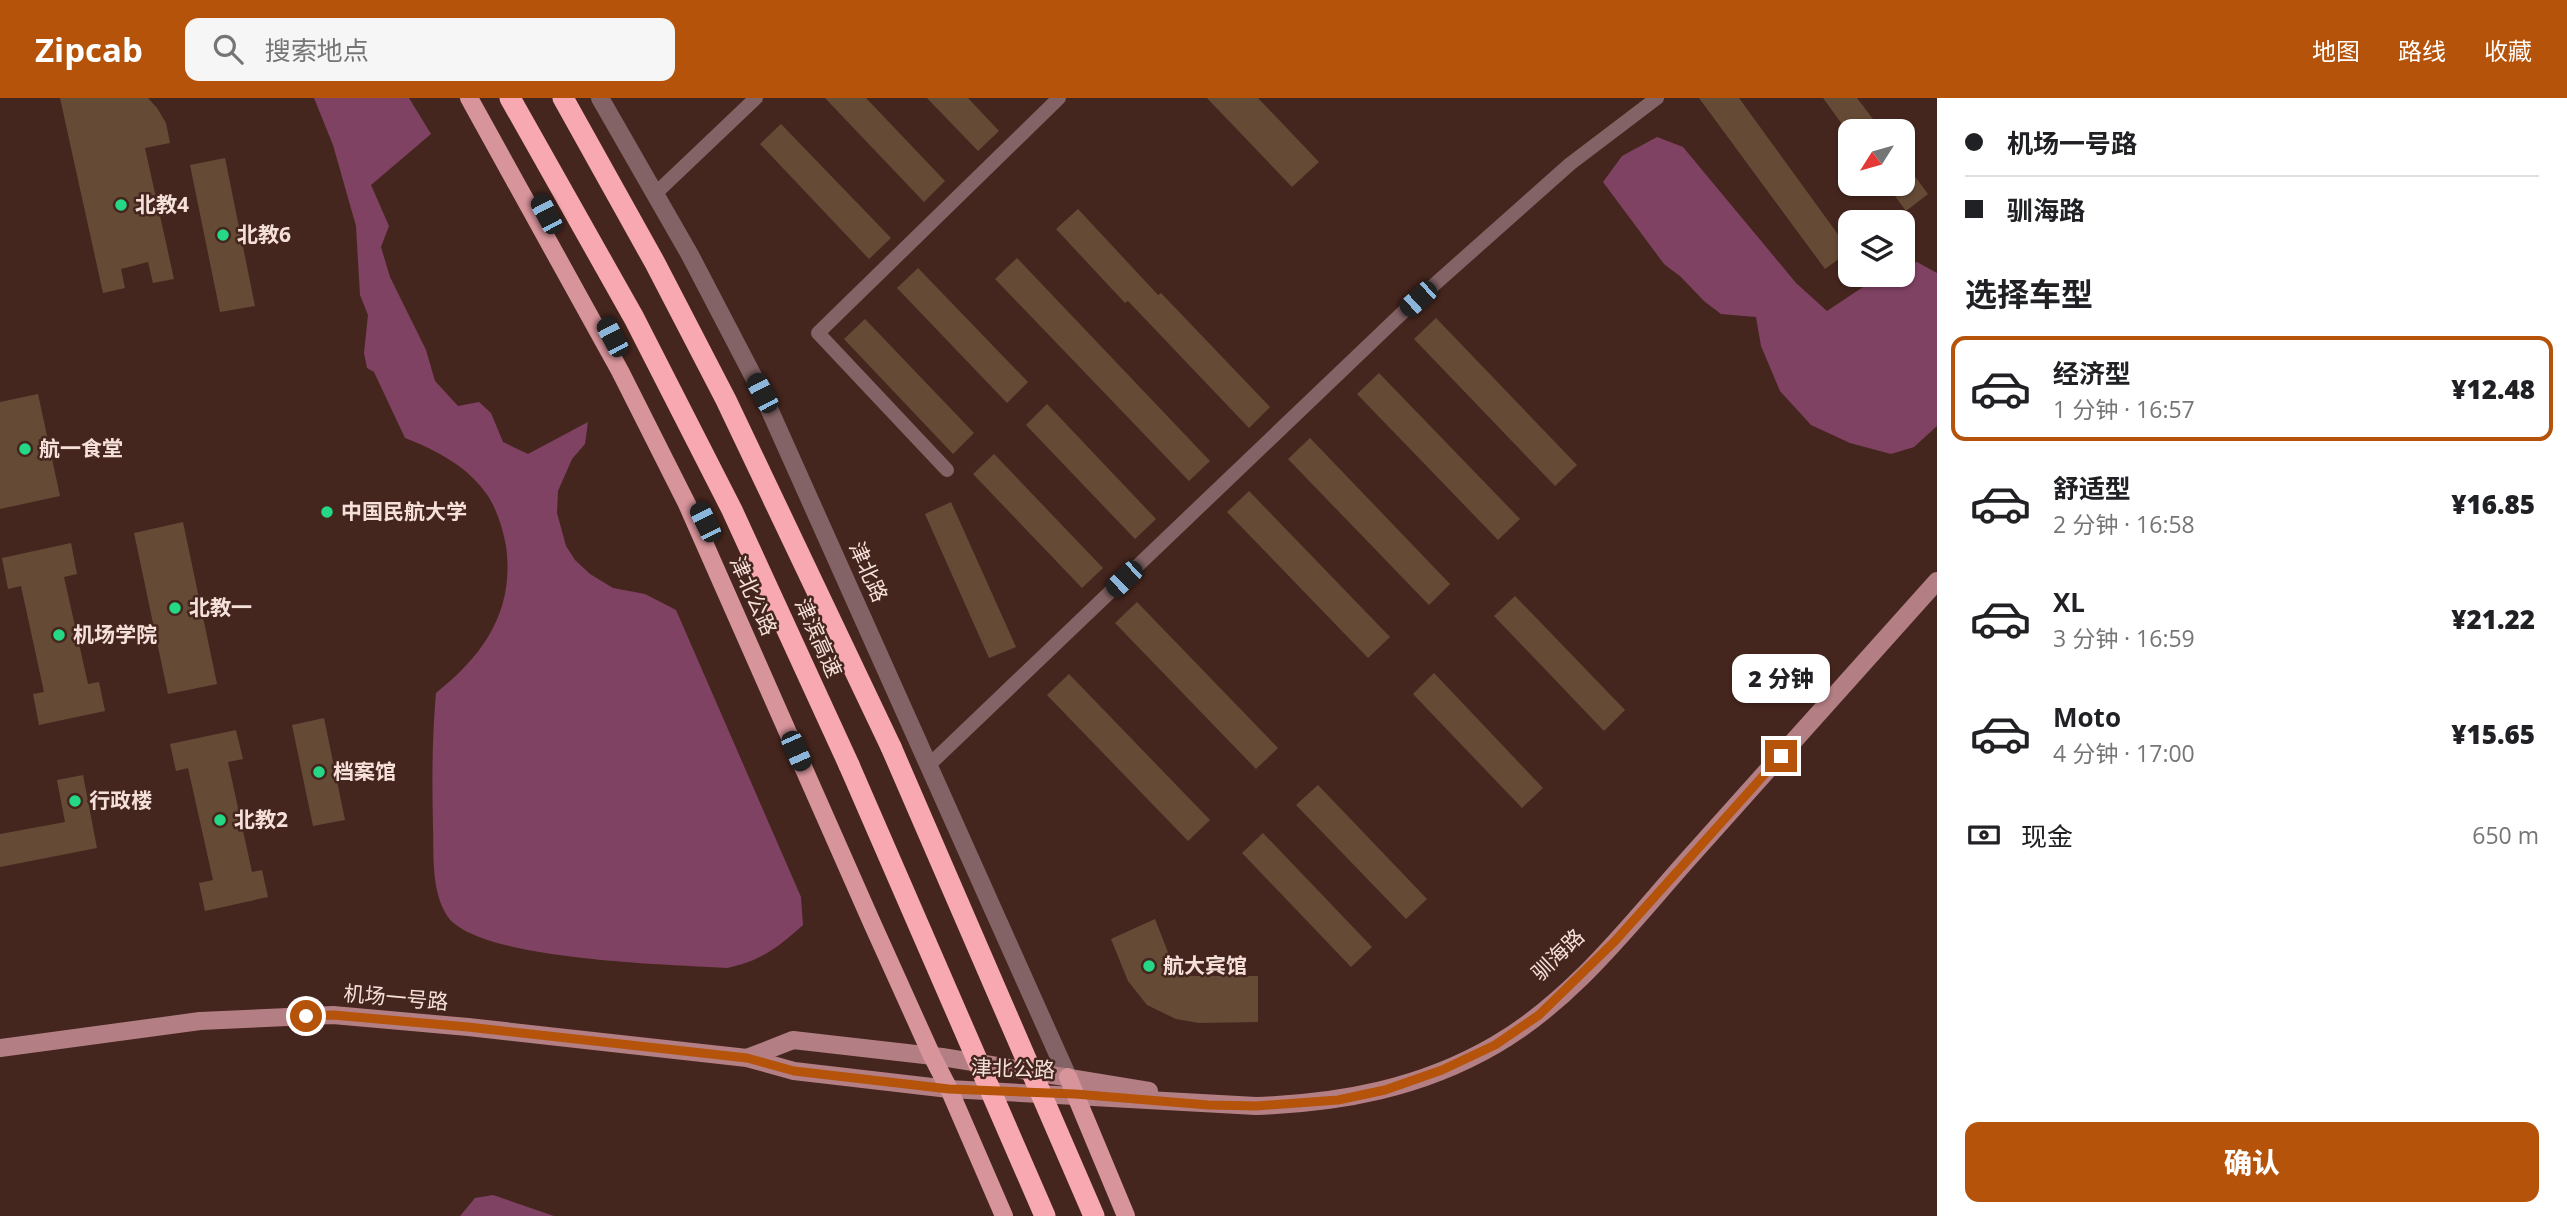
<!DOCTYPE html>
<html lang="zh">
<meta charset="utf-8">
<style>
body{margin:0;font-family:"Open Sans","Noto Sans SC",sans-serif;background:#f6f6f6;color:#202124;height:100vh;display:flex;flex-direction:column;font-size:26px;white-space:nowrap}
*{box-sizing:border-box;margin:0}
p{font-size:23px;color:#757577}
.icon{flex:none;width:38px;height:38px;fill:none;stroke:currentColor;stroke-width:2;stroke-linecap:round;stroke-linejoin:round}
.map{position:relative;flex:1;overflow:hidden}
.details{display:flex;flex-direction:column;background:#fff;width:630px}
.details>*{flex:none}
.guide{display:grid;align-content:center;height:154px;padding:0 28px;background:#fff}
.needle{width:46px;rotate:233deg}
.controls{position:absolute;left:1838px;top:21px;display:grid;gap:14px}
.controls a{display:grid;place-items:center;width:77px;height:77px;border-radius:14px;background:#fff;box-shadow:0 2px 5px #0004;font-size:35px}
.end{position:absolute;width:32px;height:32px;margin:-16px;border:9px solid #b45309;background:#fff;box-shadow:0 0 0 4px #fff}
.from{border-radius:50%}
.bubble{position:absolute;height:49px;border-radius:14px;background:#fff;box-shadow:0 2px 5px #0004;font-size:23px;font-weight:800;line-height:49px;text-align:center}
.car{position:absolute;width:21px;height:42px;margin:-21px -10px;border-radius:9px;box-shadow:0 0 5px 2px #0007;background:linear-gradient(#222 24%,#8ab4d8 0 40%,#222 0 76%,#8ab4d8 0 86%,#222 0)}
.guide b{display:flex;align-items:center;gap:24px;height:66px;font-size:26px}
.guide b+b{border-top:2px solid #e0e0e0}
.guide i{width:18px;height:18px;background:#202124}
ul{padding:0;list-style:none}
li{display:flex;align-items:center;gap:21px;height:105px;margin:0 14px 10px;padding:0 14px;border:4px solid transparent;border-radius:14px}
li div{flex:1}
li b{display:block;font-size:26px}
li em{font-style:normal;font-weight:800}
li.on{border-color:#b45309}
li>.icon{width:63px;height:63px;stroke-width:1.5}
h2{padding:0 28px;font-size:32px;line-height:84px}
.pay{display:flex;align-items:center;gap:18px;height:77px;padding:0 28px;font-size:26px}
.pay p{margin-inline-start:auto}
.action{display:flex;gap:14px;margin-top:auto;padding:14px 28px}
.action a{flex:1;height:80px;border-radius:14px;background:#b45309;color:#fff;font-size:28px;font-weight:800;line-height:80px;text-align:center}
header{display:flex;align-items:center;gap:42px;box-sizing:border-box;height:98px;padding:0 35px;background:#b45309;color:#fff}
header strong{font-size:33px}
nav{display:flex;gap:38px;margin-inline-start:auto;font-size:24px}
.search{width:490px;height:63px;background:#f6f6f6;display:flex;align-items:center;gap:18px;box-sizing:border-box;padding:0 24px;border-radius:14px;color:#757577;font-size:26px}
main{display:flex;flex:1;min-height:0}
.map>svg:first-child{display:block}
.water{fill:#804263}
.building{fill:#654b36}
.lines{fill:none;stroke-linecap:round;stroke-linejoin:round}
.minor{stroke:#846366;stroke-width:14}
.tertiary{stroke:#846366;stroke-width:18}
.secondary{stroke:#b37f84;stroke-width:18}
.primary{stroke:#d7949b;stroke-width:18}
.motorway{stroke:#f8a8b0;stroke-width:21}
.motorway-bridge{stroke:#f8a8b0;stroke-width:21}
.route{stroke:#b45309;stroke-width:9}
.poi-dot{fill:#25d886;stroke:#45261e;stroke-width:2.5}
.labels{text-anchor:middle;stroke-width:5;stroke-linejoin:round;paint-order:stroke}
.poi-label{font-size:21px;font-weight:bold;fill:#f5e0da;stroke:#45261e;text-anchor:start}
.street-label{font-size:21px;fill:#f5e0da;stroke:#45261e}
</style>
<header>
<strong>Zipcab</strong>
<div class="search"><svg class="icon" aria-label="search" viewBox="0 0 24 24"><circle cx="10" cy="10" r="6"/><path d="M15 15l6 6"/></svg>搜索地点</div>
<nav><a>地图</a><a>路线</a><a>收藏</a></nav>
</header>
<main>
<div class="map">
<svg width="1937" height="1118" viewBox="0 0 1937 1118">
<rect width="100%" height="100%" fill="#45261e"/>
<g class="water">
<path d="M314,0h95l22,36 -60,51 18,41 -8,21 9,30 36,73 9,31 23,25 21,-4 12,11 12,29 25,12 60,-32 -3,22 -13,15 -14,32 -1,22 9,33 9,14 15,14 23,14 32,6 31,16 125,287 2,28c-26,23 -42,36 -76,43 -54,-4 -255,-7 -281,-54 -15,-26 -12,-59 -13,-88 -1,-45 -1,-88 3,-133 48,-38 79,-83 70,-147 -3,-17 -9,-36 -18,-50 -19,-29 -52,-46 -83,-58l-31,-66 -7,-4 -3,-15 4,-38 -8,-20 -4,-69 -23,-81z"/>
<path d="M1657,39l26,10 113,136 31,28 54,-36h21v-8l15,-5 20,11v153l-23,21 -23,7 -41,-11 -39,-18 -31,-34 -19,-45 -5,-29 -35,-3 -17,-13 -23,-24 -17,-13 -61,-82 19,-26z"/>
<path d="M493,1097l61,21h-94l15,-18z"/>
</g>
<g class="building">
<path d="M60,0h88l9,10 9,15 4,20 -25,5 29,131 -21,4 -5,-21 -27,7 4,19 -22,5z"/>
<path d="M825,0h41l79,83 -21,21z"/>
<path d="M927,0h41l31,33 -21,20z"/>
<path d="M1207,0h51l61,64 -27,25z"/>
<path d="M1699,0h40l111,153 -25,18z"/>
<path d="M1823,0h34l25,33h-32v4z"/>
<path d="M781,26l110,114 -22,21 -109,-115z"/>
<path d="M225,60l30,148 -35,6 -30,-147z"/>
<path d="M1902,61l26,35 -22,17 -20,-27h16z"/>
<path d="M1078,111l80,86 3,-2 109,114 -21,21 -121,-127 -3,2 -69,-74z"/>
<path d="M1017,160l193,203 -21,20 -194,-202z"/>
<path d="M918,170l110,114 -21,21 -110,-115z"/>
<path d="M1436,220l141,147 -22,21 -141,-147z"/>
<path d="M865,221l109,114 -21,21 -109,-115z"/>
<path d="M1379,275l141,146 -22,21 -141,-146z"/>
<path d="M38,296l22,102 -60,13v-107z"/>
<path d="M1047,306l109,115 -21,20 -109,-114z"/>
<path d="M1310,340l140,146 -21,21 -141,-146z"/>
<path d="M994,356l109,114 -21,20 -109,-114z"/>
<path d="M1249,393l141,146 -22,21 -141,-146z"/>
<path d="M951,404l65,145 -27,11 -64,-144z"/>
<path d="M183,424l34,162 -49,10 -34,-161z"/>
<path d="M71,445l6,31 -13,3 24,107 11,-2 6,29 -66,14 -6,-31 11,-2 -23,-106 -13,3 -6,-31z"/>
<path d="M1515,498l110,114 -21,21 -110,-115z"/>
<path d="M1137,504l141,146 -22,21 -141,-146z"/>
<path d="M1434,575l109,115 -21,20 -109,-114z"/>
<path d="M1069,576l141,146 -22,21 -141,-146z"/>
<path d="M324,620l21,102 -32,6 -21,-101z"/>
<path d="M236,632l7,29 -15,3 24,110 10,-2 6,27 -63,14 -6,-28 14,-3 -25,-112 -12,3 -6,-27z"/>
<path d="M83,677l14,73 -97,19v-33l65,-12 -8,-42z"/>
<path d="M1318,687l109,114 -21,20 -110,-114z"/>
<path d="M1263,735l109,114 -21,20 -109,-114z"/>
<path d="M1155,821l16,41 9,12 9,4h69v46l-59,1 -23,-4 -29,-14 -19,-24 -17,-42z"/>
</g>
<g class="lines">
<g class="minor">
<path d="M655,96l101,-96"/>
<path d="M947,372l-129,-137 241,-235"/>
<path d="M928,668l471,-450 171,-152 87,-66"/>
</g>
<path class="tertiary" d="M600,0l90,157 72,138 306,684"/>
<g class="secondary">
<path d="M0,950l200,-27 133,-6 135,12 279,31 47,13 155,18 307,17c85,-3 165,-18 239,-61 78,-45 135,-121 194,-187 83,-92 165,-185 248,-277"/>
<path d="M747,960l46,-18 149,17 207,34"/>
</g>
<g class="primary">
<path d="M469,0l151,273 67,133 185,419 60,133 17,33 55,127"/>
<path d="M1068,979l58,139"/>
</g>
<g class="motorway">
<path d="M510,0l124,220 98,192 117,255"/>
<path d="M563,0l92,165 71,137 165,347"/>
</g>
<g class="motorway-bridge">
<path d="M891,649l203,469"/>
<path d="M849,667l196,451"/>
</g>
</g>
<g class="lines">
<path class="route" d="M306,918l27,-1 135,12 279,31 47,13 155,18 126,5 133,11 48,1 82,-6 47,-10 57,-20 53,-25 44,-30 76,-74 166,-185"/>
</g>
<g class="poi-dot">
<circle cx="121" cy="107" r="7"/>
<circle cx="223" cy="137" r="7"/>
<circle cx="25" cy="351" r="7"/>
<circle cx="327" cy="414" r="7"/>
<circle cx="175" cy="510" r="7"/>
<circle cx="59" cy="537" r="7"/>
<circle cx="319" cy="674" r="7"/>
<circle cx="75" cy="703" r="7"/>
<circle cx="220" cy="722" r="7"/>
<circle cx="1149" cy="868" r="7"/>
</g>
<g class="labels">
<g class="poi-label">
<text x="135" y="114">北教4</text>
<text x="237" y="144">北教6</text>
<text x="39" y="358">航一食堂</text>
<text x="341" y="421">中国民航大学</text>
<text x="189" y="517">北教一</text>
<text x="73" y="544">机场学院</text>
<text x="333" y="681">档案馆</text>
<text x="89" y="710">行政楼</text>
<text x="234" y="729">北教2</text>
<text x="1163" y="875">航大宾馆</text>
</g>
<g class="street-label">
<text transform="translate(868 474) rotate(66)" y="7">津北路</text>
<text transform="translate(753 498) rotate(66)" y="7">津北公路</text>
<text transform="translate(818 540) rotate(66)" y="7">津滨高速</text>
<text transform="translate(1558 857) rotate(-44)" y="7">驯海路</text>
<text transform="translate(396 900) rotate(5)" y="7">机场一号路</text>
<text transform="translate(1013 971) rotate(2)" y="7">津北公路</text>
</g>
</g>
</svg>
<div class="controls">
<a><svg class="needle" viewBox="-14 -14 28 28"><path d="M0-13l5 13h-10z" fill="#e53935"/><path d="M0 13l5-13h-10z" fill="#757577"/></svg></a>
<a><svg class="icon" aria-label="layers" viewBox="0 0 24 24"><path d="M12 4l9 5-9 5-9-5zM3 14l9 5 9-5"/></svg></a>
</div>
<i class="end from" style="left:306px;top:918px"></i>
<i class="end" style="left:1781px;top:658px"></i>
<div class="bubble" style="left:1732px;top:556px;width:98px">2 分钟</div>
<i class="car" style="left:546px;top:116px;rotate:332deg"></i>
<i class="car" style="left:1418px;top:201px;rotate:228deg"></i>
<i class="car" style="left:612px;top:239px;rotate:332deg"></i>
<i class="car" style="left:762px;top:295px;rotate:332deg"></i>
<i class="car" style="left:705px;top:424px;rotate:334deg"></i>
<i class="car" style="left:1124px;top:481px;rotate:226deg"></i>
<i class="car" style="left:796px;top:653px;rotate:156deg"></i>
</div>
<section class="details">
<div class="guide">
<b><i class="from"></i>机场一号路</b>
<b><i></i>驯海路</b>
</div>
<h2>选择车型</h2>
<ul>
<li class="on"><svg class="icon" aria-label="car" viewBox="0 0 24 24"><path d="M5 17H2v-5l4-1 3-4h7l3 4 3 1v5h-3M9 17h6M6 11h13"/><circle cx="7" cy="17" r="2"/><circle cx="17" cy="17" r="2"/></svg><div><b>经济型</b><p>1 分钟 · 16:57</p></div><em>¥12.48</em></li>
<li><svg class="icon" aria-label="car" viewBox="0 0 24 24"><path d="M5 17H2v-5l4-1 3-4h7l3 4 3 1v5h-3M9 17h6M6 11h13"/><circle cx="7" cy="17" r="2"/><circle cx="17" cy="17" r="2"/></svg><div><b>舒适型</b><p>2 分钟 · 16:58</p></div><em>¥16.85</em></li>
<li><svg class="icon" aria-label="car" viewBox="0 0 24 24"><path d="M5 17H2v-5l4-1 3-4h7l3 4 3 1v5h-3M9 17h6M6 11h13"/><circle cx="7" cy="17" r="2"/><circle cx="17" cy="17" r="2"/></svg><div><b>XL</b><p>3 分钟 · 16:59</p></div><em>¥21.22</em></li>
<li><svg class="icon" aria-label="car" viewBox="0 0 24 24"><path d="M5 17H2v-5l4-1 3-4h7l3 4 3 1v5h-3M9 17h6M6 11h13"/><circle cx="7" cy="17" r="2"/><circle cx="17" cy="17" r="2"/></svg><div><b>Moto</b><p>4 分钟 · 17:00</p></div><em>¥15.65</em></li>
</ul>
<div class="pay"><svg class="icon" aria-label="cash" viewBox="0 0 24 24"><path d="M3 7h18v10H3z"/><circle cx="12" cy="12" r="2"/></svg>现金<p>650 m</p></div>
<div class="action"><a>确认</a></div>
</section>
</main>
